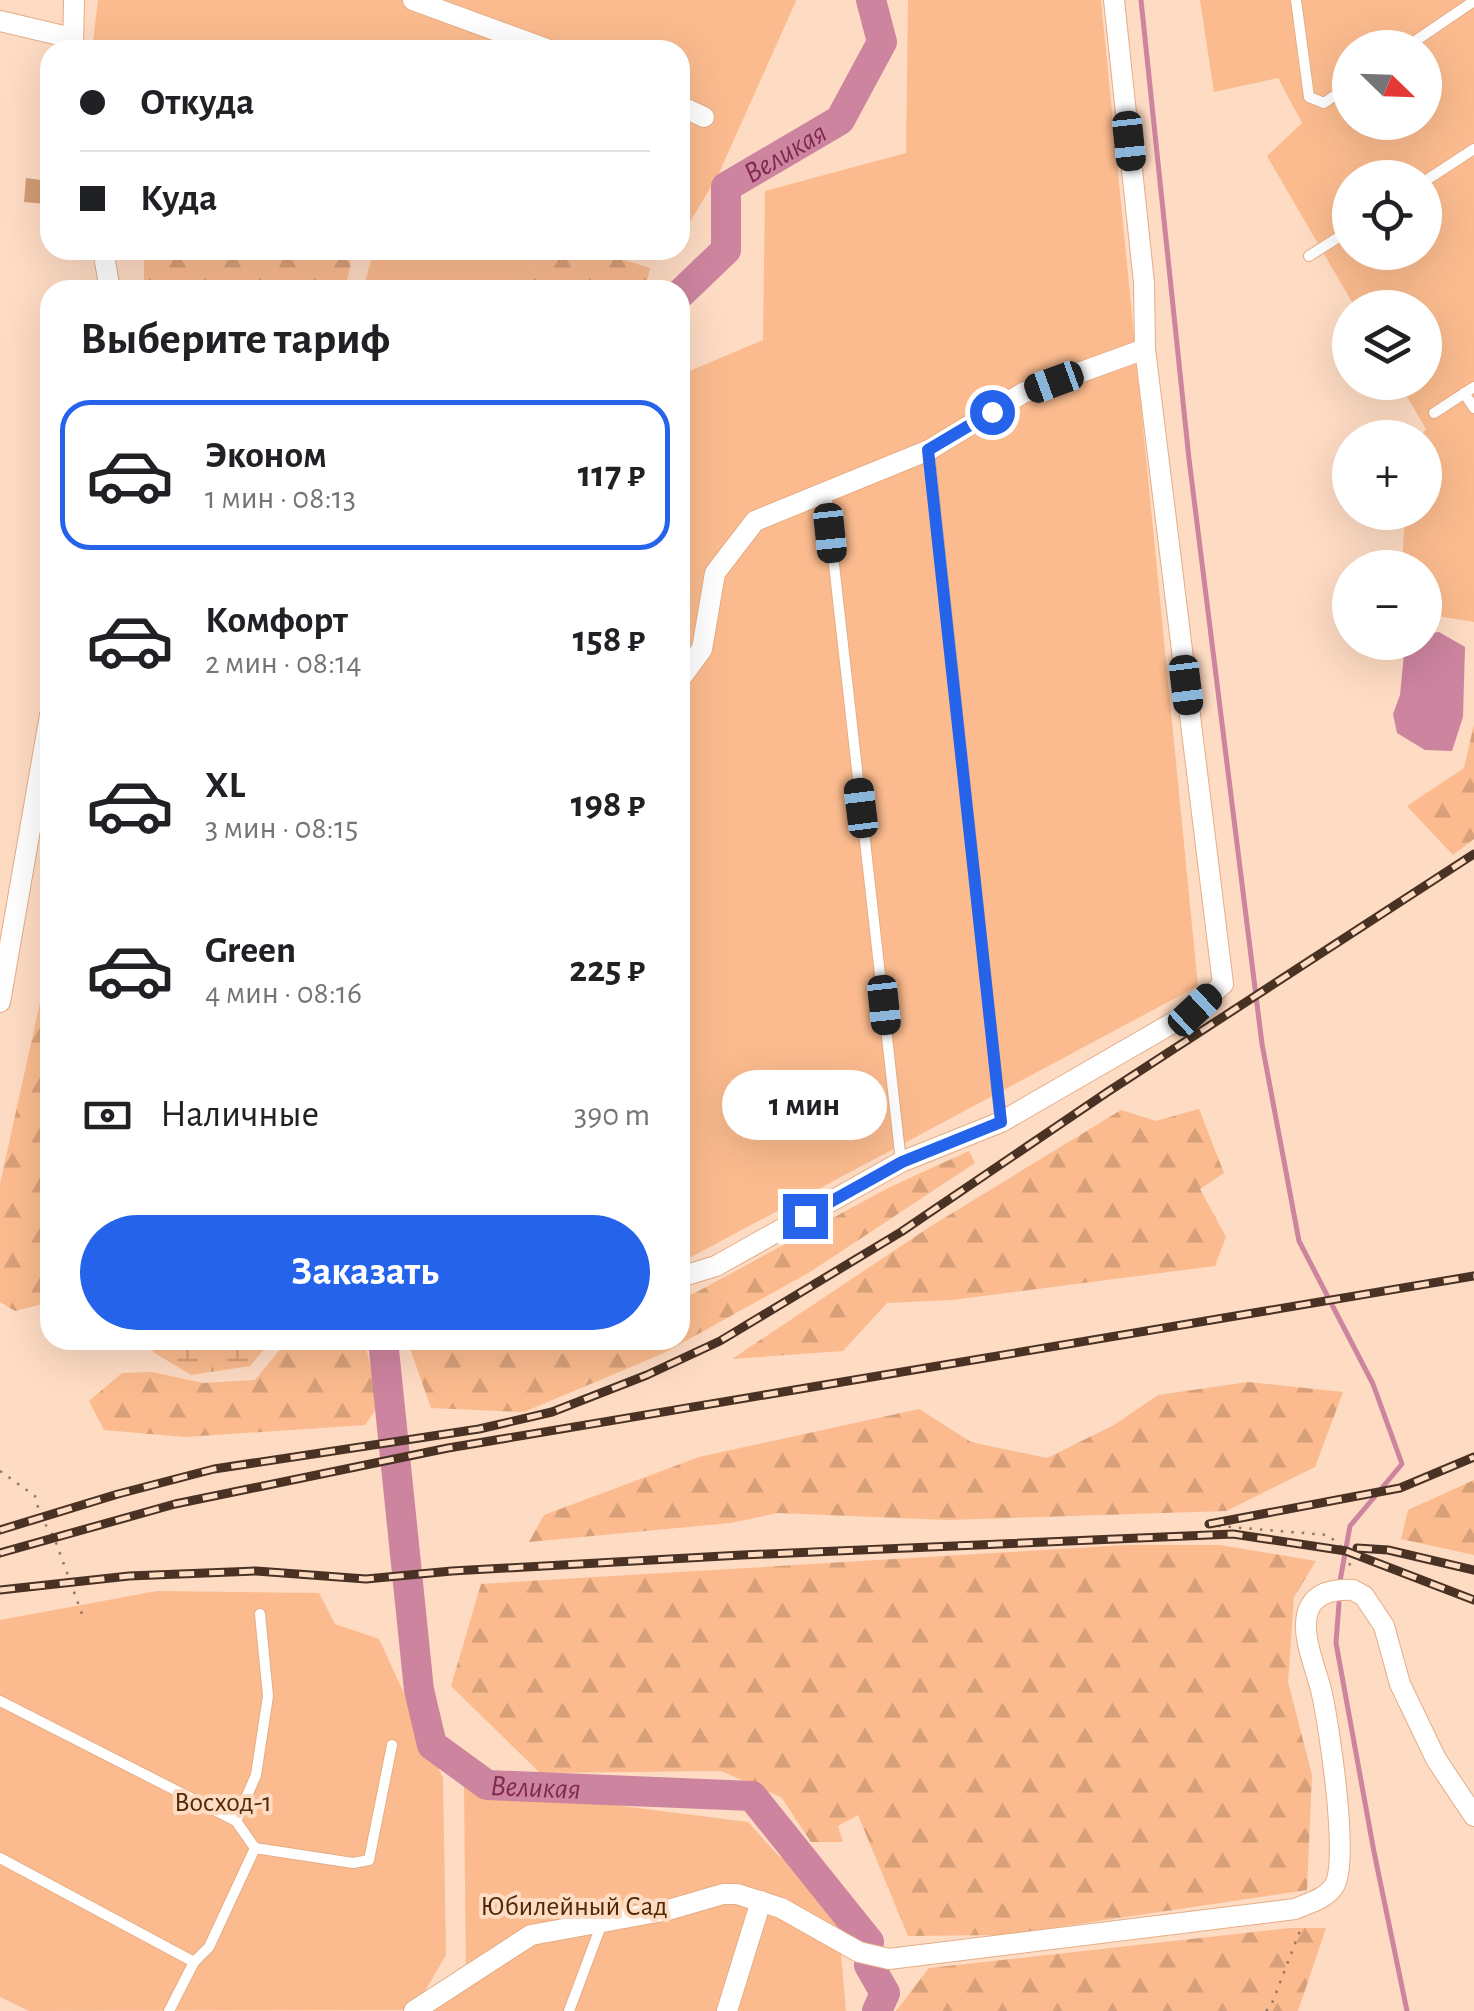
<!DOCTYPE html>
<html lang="ru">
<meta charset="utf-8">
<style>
body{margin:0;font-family:"Alegreya Sans",sans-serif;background:#f6f6f6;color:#202124;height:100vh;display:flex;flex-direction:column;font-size:38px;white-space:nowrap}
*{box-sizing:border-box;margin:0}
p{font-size:32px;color:#757577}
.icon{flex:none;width:55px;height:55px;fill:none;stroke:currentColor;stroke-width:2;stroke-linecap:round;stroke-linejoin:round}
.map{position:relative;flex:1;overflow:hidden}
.details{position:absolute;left:40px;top:280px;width:650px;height:1070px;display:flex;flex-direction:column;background:#fff;border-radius:30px;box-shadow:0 10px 40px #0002}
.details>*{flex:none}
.hud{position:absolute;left:40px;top:40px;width:650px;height:220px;border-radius:30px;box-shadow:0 10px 40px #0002;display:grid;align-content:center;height:220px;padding:0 40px;background:#fff}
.needle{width:65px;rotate:113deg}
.buttons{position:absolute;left:1332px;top:30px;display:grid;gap:20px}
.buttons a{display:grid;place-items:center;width:110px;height:110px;border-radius:50%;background:#fff;box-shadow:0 10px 40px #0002;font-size:50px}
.end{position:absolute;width:45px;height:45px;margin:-22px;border:12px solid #2563eb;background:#fff;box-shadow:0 0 0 5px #fff}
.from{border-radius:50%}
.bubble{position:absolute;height:70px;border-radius:35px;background:#fff;box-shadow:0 10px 40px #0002;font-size:32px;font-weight:600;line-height:70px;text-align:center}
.car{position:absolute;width:30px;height:60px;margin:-30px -15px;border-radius:12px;box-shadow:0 0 8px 2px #0007;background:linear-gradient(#222 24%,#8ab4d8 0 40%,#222 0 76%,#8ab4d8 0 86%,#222 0)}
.hud b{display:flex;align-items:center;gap:35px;height:95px;font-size:38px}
.hud b+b{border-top:2px solid #e0e0e0}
.hud i{width:25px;height:25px;background:#202124}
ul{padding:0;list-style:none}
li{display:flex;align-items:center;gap:30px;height:150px;margin:0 20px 15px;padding:0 20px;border:5px solid transparent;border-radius:30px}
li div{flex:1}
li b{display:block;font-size:38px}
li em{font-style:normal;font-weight:600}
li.on{border-color:#2563eb}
li>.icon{width:90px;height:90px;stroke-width:1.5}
h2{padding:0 40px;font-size:45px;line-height:120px}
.pay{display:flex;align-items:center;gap:25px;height:110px;padding:0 40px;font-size:38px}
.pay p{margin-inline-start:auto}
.action{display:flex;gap:20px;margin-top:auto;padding:20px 40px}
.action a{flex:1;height:115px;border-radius:60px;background:#2563eb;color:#fff;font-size:40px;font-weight:600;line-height:115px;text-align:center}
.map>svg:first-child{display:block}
.forest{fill:url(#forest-firs)}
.wetland{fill:url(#wetland-marsh)}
.green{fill:#fbbb8e;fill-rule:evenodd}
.water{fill:#cd849f}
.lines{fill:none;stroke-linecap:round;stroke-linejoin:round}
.stream{stroke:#cd849f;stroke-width:5}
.river{stroke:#cd849f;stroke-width:30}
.building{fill:#d29c75}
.service-casing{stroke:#e4ad86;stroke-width:12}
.minor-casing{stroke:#e4ad86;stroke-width:22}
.path{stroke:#937764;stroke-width:2.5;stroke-dasharray:2.5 8;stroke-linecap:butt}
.service{stroke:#fff;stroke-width:10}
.minor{stroke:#fff;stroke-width:20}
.rail-casing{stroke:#493223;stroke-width:9}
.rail{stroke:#fedbc3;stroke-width:5;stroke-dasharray:15;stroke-linecap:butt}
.route{stroke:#2563eb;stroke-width:12}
.labels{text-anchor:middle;stroke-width:8;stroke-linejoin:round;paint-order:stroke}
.park-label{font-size:28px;fill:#512905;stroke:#fedbc3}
.water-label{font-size:30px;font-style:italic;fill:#802950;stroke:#fedbc3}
</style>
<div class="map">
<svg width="1474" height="2011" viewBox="0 0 1474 2011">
<defs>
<pattern id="forest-firs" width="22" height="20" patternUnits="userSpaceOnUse" patternTransform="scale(2.5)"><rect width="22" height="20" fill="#fbbb8e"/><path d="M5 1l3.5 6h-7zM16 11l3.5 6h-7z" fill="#d7a079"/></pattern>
<pattern id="wetland-marsh" width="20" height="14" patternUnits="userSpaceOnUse" patternTransform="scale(2.5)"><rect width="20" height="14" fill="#fbbb8e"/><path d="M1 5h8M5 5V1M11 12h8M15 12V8" fill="none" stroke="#d7a079"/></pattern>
</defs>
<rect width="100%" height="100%" fill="#fedbc3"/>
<g class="forest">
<path d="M144,250h202l5,13 -6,27h-201z"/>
<path d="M538,250h55l57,18 -5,22h-125z"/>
<path d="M1474,724v115l-21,16 -46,-49 57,-38z"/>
<path d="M50,957v345l-35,9 -15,-9v-118z"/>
<path d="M1199,1109l25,64 -24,16 26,48 -11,29 -263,34 -65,3 -44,48 -111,8 199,-133 190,-116 35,11z"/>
<path d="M969,1151l6,12 -165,109 -146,81 -140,59 -93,-4 -24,-68h273v-43l15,-4 193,-105z"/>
<path d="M288,1340h76l16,63 -15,22 -180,12 -81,-7 -15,-29 33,-28 30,-1 51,11 52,-3z"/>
<path d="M1248,1382l95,10 -28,75 -89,44 -279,9 -169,-7 -48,10 -201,19 15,-27 155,-58 220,-48 52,33 76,16 67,-33 44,-30z"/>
<path d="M1474,1480v75l-73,-16 7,-29z"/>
<path d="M1127,1545h93l96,16 -22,36 -6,85 24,93 -5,115 -303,45 -96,1 -50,-121 -20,11 5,16h-32l-30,-45 -60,-26 -181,2 -89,-87 30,-102z"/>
<path d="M1291,1928h35l-28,83h-402l33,-43z"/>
</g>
<path class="wetland" d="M150,1340h122l-22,26 -59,9 -38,-23z"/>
<g class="green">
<path d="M98,0h697l1,1 -77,172 -39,66v-189h-588z"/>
<path d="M908,0h193l97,986 -518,277v-888l83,-35 2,-149 141,-38z"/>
<path d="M1200,0h274v622l-49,-8v-46l-23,-1 3,-54 20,-1v-74l-5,-1 6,-8 -27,-46 26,-1v-74l-70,-1 -88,-151 35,-33 -24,-45 -64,14zM1350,48h75v74h-75zM1350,178h75v74h-75z"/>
<path d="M369,250h169l-18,40h-157l9,-34z"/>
<path d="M157,1591l162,2 16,31 44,15 64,139 3,177 -32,55 -385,1 -29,-14v-377z"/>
<path d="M464,1786l284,36 30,33 58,43 10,113h-424l44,-33z"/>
</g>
<path class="water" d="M1439,632l26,15 -2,70 -11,34 -27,-1 -28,-17 -4,-19 7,-19 5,-52 20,-1v-8z"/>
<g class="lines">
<g class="stream">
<path d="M1141,0l48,459 73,585 37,197 74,143 29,80 -52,62 -10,55"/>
<path d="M1339,1603l-3,40 38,209 33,159"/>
</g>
<g class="river">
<path id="s1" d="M680,294l46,-44v-63l114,-67 42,-78 -11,-42"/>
<path id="s2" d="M383,1340l36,350 13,55 55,40 265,11 117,146"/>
<path d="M869,1965l16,28 -8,18"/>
</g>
</g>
<path class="building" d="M26,178l22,3 -2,23 -22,-2z"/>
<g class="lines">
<defs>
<g id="service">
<path d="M1296,0l13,97 15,6 26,-18"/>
<path d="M1405,48l69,-47"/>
<path d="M1425,181l49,-32"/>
<path d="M1309,256l41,-26"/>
<path d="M1464,393l10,15"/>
<path d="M1434,413l40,-26"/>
<path d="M929,451l72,671"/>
<path d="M826,493l75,669"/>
<path d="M0,1701l236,120"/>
<path d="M255,1848l98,15 16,-3 23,-115"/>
<path d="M0,1858l194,104"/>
<path d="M169,2011l25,-49 15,-15 46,-99 -19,-27 20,-46 12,-79 -8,-82"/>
<path d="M569,2011l33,-88"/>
</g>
<g id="minor">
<path d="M413,0l136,50"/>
<path d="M0,21l72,17"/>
<path d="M73,48l1,-48"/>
<path d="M680,106l24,11"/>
<path d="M103,250l7,40"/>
<path d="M680,679l22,-30 13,-76 40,-52 174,-71 94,-57 122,-44"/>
<path d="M0,1002l50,-287"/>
<path d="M680,1277l36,-11 185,-104 100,-40 194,-112 28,-26 -78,-635 -1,-66 -30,-283"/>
<path d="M414,2011l117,-76 137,-25 55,-16h14l44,14 78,44 30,7 406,-50c13,-6 31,-10 39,-23 16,-23 -5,-160 -12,-192 -5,-24 -22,-58 -14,-83 7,-19 27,-22 45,-21l11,6 20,30 16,58 36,75 38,57"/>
<path d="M727,2011l34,-110"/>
</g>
</defs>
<use href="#service" class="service-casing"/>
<use href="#minor" class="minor-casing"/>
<g class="path">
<path d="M0,1471l35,25 6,22 13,19 28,77"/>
<path d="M1218,1526l110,9 18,16 5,18"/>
<path d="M1266,2011l5,-5 30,-78"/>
</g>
<use href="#service" class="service"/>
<use href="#minor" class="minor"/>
<defs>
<g id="rail">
<path d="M1209,1524l191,-36 74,-31"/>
<path d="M0,1530l118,-36 96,-25 265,-40 73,-17 95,-37 73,-34 181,-109 208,-141 365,-237"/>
<path d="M1357,1548l31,2 86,20"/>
<path d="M0,1553l175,-49 273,-56 1026,-172"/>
<path d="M0,1590l129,-14 127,-5 110,8 86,-8 290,-16 491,-21 113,17 128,49"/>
</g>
</defs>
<use href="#rail" class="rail-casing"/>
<use href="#rail" class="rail"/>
</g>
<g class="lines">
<path class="route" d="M805,1216l97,-54 99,-40 -73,-672 64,-38"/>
</g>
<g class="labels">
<g class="park-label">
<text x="223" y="1811">Восход-1</text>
<text x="574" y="1915">Юбилейный Сад</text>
</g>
<g class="water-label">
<text dy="10" stroke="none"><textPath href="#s1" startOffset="195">Великая</textPath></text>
<text dy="10" stroke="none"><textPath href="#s2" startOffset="525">Великая</textPath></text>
</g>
</g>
</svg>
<div class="buttons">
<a><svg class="needle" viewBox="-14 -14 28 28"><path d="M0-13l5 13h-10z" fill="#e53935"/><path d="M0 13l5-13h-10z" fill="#757577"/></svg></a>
<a><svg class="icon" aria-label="locate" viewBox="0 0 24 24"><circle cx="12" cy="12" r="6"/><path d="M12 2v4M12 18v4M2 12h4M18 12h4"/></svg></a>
<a><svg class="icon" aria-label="layers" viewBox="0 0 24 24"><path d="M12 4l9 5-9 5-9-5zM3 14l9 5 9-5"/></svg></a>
<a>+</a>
<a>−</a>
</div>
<i class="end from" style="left:992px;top:412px"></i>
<i class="end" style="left:805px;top:1216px"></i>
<div class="bubble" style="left:722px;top:1070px;width:165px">1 мин</div>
<i class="car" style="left:1129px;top:141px;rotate:174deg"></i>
<i class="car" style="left:1054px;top:382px;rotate:250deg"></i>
<i class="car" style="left:830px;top:533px;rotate:174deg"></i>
<i class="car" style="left:1186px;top:685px;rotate:173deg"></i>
<i class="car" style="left:861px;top:808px;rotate:353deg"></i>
<i class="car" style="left:884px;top:1005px;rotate:174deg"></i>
<i class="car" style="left:1195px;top:1010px;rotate:47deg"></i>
<div class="hud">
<b><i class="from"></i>Откуда</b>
<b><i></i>Куда</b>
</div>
<section class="details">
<h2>Выберите тариф</h2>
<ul>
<li class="on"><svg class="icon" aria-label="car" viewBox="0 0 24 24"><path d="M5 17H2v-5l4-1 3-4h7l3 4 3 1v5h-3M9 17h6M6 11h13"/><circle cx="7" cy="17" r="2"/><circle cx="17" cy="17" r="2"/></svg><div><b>Эконом</b><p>1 мин · 08:13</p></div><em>117 ₽</em></li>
<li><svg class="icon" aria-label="car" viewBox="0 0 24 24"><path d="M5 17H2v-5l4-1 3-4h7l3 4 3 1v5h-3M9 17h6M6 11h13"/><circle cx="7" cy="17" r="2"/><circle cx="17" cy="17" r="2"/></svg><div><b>Комфорт</b><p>2 мин · 08:14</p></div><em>158 ₽</em></li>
<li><svg class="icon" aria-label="car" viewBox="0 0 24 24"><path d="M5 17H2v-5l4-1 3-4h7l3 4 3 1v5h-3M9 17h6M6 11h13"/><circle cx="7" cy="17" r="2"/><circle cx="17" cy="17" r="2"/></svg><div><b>XL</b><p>3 мин · 08:15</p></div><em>198 ₽</em></li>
<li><svg class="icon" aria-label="car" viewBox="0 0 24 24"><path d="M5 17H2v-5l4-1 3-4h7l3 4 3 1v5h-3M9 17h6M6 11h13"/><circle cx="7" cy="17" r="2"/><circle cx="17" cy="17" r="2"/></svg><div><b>Green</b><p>4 мин · 08:16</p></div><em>225 ₽</em></li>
</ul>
<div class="pay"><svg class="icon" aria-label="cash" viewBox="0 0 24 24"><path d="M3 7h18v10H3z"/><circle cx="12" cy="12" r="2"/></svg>Наличные<p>390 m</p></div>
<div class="action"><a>Заказать</a></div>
</section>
</div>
